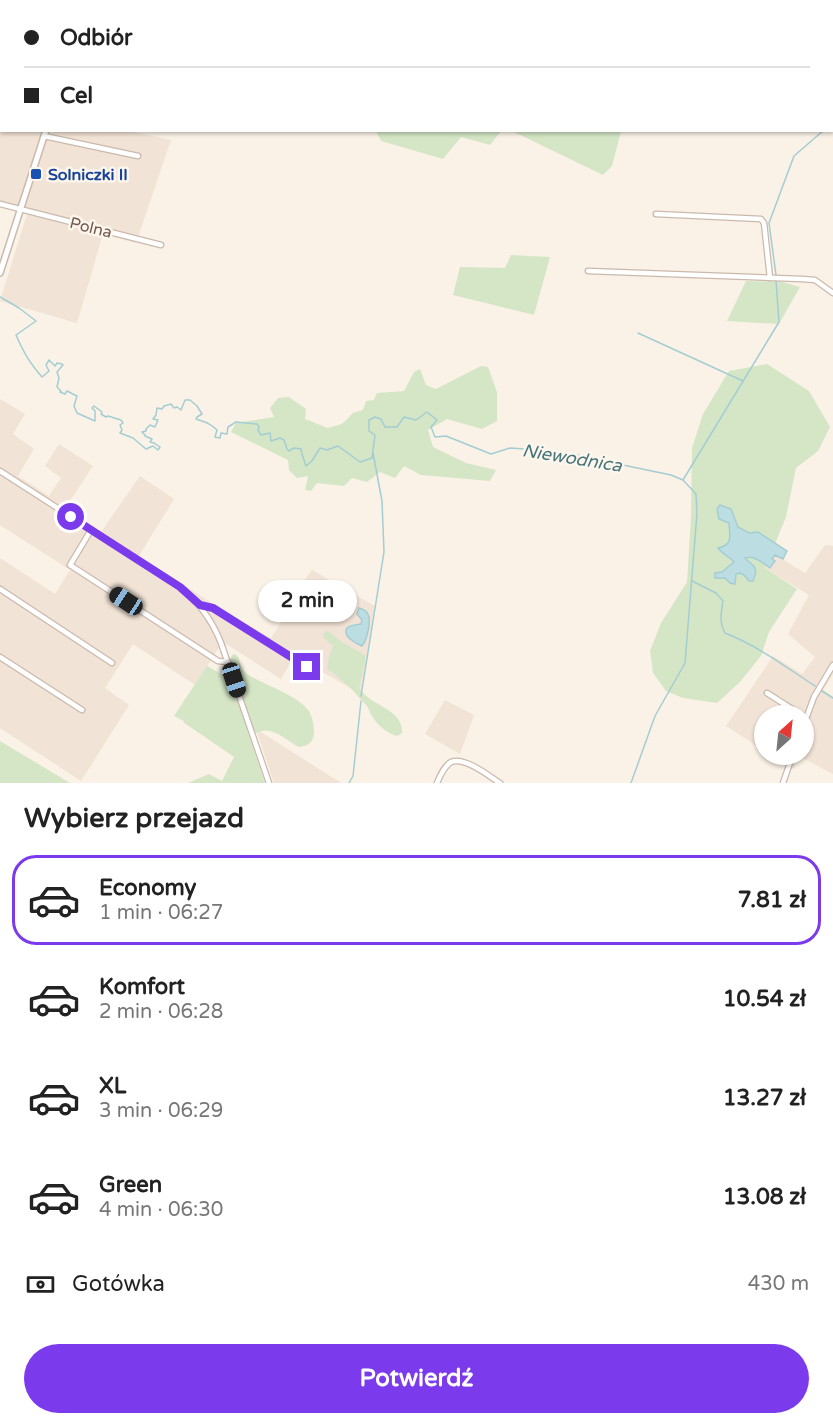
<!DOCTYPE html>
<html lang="pl">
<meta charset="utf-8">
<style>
body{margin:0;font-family:"Varela Round",sans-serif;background:#f2f2f2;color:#222;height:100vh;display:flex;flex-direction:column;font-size:22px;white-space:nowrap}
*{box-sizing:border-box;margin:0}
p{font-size:20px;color:#767676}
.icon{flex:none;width:33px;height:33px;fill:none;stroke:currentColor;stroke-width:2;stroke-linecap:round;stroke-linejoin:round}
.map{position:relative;height:783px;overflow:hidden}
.drawer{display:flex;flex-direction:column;background:#fff;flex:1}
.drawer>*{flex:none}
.guide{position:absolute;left:0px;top:0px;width:834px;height:132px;box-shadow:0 2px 4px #0004;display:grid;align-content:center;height:132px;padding:0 24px;background:#fff}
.needle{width:39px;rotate:27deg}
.controls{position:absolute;left:754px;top:705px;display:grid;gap:12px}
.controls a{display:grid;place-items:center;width:60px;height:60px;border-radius:50%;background:#fff;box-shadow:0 2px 4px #0004;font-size:30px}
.end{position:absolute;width:27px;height:27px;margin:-14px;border:8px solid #7c3aed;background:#fff;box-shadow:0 0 0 3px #fff}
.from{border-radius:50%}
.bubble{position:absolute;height:42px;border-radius:21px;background:#fff;box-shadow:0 2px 4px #0004;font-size:20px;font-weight:700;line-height:42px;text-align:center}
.car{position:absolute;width:18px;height:36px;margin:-18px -9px;border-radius:8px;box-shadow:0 0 4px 2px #0007;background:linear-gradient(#222 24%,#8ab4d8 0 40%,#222 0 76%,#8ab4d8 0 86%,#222 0)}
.guide b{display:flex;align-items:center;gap:21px;height:57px;font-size:22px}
.guide b+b{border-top:2px solid #e0e0e0}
.guide i{width:15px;height:15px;background:#222}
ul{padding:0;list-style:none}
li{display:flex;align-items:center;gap:18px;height:90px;margin:0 12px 9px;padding:0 12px;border:3px solid transparent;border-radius:24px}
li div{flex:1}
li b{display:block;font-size:22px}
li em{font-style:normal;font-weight:700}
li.active{border-color:#7c3aed}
li>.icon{width:54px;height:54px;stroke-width:1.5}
h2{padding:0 24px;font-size:27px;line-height:72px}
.pay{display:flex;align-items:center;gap:15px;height:66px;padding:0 24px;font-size:22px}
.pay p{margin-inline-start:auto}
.cta{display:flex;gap:12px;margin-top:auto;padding:12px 24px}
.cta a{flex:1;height:69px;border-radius:36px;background:#7c3aed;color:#fff;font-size:24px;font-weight:700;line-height:69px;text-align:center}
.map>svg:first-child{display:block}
.residential{fill:#f1e3d5}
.green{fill:#d4e6c6}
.water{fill:#bcdee2;stroke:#a4cdd3;stroke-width:1.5}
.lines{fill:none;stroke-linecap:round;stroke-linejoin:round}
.stream{stroke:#a4cdd3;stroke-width:1.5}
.minor-casing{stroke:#cbb9ad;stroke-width:7}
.tertiary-casing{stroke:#cbb9ad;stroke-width:8}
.minor{stroke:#fff;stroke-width:4.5}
.tertiary{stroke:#fff;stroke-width:5}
.route{stroke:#7c3aed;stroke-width:8}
.transit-dot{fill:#1a4fb4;stroke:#fdf6ec;stroke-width:2}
.labels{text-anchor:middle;stroke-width:5;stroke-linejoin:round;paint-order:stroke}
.transit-label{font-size:16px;font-weight:bold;fill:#164399;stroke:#fdf6ec;text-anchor:start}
.street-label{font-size:16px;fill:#71594d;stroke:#fdf6ec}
.water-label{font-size:18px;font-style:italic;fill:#46747b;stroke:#fdf6ec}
</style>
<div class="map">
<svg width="833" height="783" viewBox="0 0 833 783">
<rect width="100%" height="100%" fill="#faf2e6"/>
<g class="residential">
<path d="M0,0h270l-1,2h-267v128l127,1 42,9 -35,103 -33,-9 -26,89 -77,-22 27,-87 -27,-7z"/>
<path d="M0,399l25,15 -12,20 21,15 -16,27 31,20 12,-18 -16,-12 14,-22 34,22 -27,41 35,25 39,-56 34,23 -35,57 85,55 47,27 27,-42 -3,-3 17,-23 63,36 -14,88 -67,-38 -13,23 -55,-35 -8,5 -23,36 -62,-41 -28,44 24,17 -48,76 -81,-53v-170l55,36 15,-24 -70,-45z"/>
<path d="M825,545l8,1v128l-10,16 10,7v77l-34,-18 -5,13 -23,-14 33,-1v-38h-39v35l-39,-25 47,-70 29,18 13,-17 -27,-23 21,-39 -44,-27 9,-14 31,19z"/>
<path d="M445,700l29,15 -14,39 -35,-20z"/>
<path d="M256,729l85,54h-67z"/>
</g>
<g class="green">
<path d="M376,131h125l-11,14 -29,-8 -18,22 -62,-18z"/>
<path d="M512,131h109l-9,35 -9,9z"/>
<path d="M511,255l39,2 -16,58 -81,-20 7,-28 45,1z"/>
<path d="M746,281l36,1 18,5 -21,37 -52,-3z"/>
<path d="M767,364l42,27 21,36 -12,24 -22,17 -10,49 -21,51 32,21 -28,43 -8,24 -21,26 -23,21 -34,-5 -17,-7 -13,-18 -3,-22 11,-28 26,-41 4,-65 1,-69 11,-34 26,-43z"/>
<path d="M481,366l7,1 9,25v29l-15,8 -35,-10 -19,11 5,17 33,16 30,7 -6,11 -69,-6 -17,-9 -9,12 -15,-6 -13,10 -15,-4 -8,8 -27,-3 -6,8 -6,-1 3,-14 -11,2 -8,-8 -1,-10 -57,-28 5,-9 38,-6 -4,-9 8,-10 11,-1 17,12 -1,10 23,9 14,-4 11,-11 10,-3 3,-9 8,-1 3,-7 27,-2 10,-19 6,-3 6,16 10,4z"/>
<path d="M326,631h2l14,11 23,13v7l-6,26c3,4 7,8 11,11 13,9 33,15 32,34l-5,3c-10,-3 -19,-10 -25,-20 -3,-4 -3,-9 -7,-12 -11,-13 -23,-25 -38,-35l2,-12 4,-11 -10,-9v-3z"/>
<path d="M235,654l4,4c1,6 2,11 8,16 15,10 50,21 61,36 4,5 6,15 6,22 0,10 -6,14 -15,15 -12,-6 -28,-23 -42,-14l-5,-2 -5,-1 18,53h-77l21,-9 13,7 12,-24 -51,-35 1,-1 -10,-5 33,-50 16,9 5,-6 4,-14z"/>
<path d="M0,741l70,42h-70z"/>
</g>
<g class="water">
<path d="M720,505l11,4 7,18 11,6 9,-1 29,19 -4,8 -8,-4 -3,4 3,2 -5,7c-7,-5 -16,-13 -25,-10 9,9 14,8 8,23h-4l-5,-6 -5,-2 -3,1 -1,10 -5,-1 -5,-5h-10v-5l7,-1 12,-10c-5,-6 -12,-8 -16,-14 15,-3 12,-11 11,-25l-10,-4 -2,-10z"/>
<path d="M359,608c4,1 9,4 10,9 1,8 -2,23 -7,29 -5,-2 -21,-10 -15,-18 2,-3 10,-3 14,-4l1,-4 -5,-6z"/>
</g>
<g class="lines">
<g class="stream">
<path d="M832,123l1,-1"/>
<path d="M776,275l-7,-52 25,-67 30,-26"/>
<path d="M0,297l19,11 17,13 -20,14c8,18 13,27 26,42l7,-6 -3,-6 3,-5 6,6 2,-3 5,1 1,1 -6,7 2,6 -2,9 4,4 -1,1 5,2 2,-3 10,5 -3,10 3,7 18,8v-10l-3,-3 2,-2 8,6 -1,2 5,3 2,-1 13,4 2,3 -3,2 2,5 -2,3 13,5 13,11 7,-3 5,4 2,-3 -6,-4 -4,-1 2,-3 -7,-3v-1l-3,-3 4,-1v-2l4,-4 5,2 3,-7 -5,-1 3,-4 1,-7 5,1 2,-3 7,-2 3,4 3,-1 4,3 4,-10h5l7,6 5,8 -5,3 -1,2c9,3 14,4 21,11l-2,7 5,1 1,-5 6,1 1,-7 8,-5 21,2 2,3 -1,3 3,5 9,-2 1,8 9,-3 4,2 3,9 2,2 5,-3 7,1 1,5 4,12 6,-5 8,-13 7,2 11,-4 22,16 12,-4 3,-23 -6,-4v-11l6,-3 6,2 4,8h12l7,-10 12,3 11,-8 10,8 -6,7 4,10 11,-1 45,18 19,-6 15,1 41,7 13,-1 14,9 30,1 48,10 12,5 13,14 1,19 -12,150 -30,53 -24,67"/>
<path d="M638,333l105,48"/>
<path d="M683,480l96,-158 -3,-41"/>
<path d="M692,581l24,12 7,8c-2,12 -4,21 2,32 33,13 61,34 90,53"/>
<path d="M822,691l11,7"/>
<path d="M361,696l23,-144 -2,-51 -9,-48"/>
<path d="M349,783l4,-7 8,-75"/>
</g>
<defs>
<g id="minor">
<path d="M44,136l94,20"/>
<path d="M0,204l161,41"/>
<path d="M656,214l105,5 3,4 6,55"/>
<path d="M588,271l214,8 13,1 18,13"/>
<path d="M0,471l180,116c20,16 32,33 41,56l48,140"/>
<path d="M91,530l-21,35 148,96 10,1"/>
<path d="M0,589l112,74"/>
<path d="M200,605l13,3 94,59"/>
<path d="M0,657l82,53"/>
<path d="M767,693l36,23"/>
<path d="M804,724l10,-27 19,-32"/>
<path d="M437,783c3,-7 7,-17 14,-21 13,-6 38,14 49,21"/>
<path d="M783,783l10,-29"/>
</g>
<g id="tertiary">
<path d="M87,2l1,-2"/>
<path d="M0,273l46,-143"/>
</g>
</defs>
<use href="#minor" class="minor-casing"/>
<use href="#tertiary" class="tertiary-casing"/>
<use href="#minor" class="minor"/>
<use href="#tertiary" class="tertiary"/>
</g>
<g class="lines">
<path class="route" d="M71,517l109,70 20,18 13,3 94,59"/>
</g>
<rect class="transit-dot" x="30" y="168" width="12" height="12" rx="3"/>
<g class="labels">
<g class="transit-label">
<text x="48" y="180">Solniczki II</text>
</g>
<g class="street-label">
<text transform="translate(91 227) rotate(14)" y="6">Polna</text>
</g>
<g class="water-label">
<text transform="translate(572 458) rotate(9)" y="6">Niewodnica</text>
</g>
</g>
</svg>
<div class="controls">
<a><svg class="needle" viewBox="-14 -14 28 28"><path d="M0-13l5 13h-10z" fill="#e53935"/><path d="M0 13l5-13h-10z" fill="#767676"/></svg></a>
</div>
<i class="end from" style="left:71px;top:517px"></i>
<i class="end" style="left:307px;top:667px"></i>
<div class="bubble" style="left:258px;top:580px;width:99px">2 min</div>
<i class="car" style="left:126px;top:601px;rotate:303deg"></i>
<i class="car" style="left:234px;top:680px;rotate:162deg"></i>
<div class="guide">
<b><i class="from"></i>Odbiór</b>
<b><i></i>Cel</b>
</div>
</div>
<section class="drawer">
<h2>Wybierz przejazd</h2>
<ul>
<li class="active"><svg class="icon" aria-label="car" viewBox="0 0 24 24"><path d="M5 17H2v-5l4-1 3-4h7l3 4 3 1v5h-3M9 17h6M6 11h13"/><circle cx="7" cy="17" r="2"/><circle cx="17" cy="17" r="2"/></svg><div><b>Economy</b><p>1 min · 06:27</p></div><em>7.81 zł</em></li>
<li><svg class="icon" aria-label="car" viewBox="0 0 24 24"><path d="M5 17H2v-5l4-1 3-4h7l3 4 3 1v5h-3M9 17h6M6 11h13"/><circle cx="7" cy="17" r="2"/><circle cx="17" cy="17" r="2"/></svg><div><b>Komfort</b><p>2 min · 06:28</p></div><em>10.54 zł</em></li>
<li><svg class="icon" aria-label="car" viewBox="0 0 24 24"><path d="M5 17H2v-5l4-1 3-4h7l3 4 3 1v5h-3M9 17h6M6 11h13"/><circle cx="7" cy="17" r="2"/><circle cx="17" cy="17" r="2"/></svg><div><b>XL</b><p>3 min · 06:29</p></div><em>13.27 zł</em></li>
<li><svg class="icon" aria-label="car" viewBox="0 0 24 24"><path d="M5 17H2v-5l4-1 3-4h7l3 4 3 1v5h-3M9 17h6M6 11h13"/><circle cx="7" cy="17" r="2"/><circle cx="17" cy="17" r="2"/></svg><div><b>Green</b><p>4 min · 06:30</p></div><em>13.08 zł</em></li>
</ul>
<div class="pay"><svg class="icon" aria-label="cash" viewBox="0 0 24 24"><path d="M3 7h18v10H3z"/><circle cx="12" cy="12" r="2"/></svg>Gotówka<p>430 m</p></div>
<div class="cta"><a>Potwierdź</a></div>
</section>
